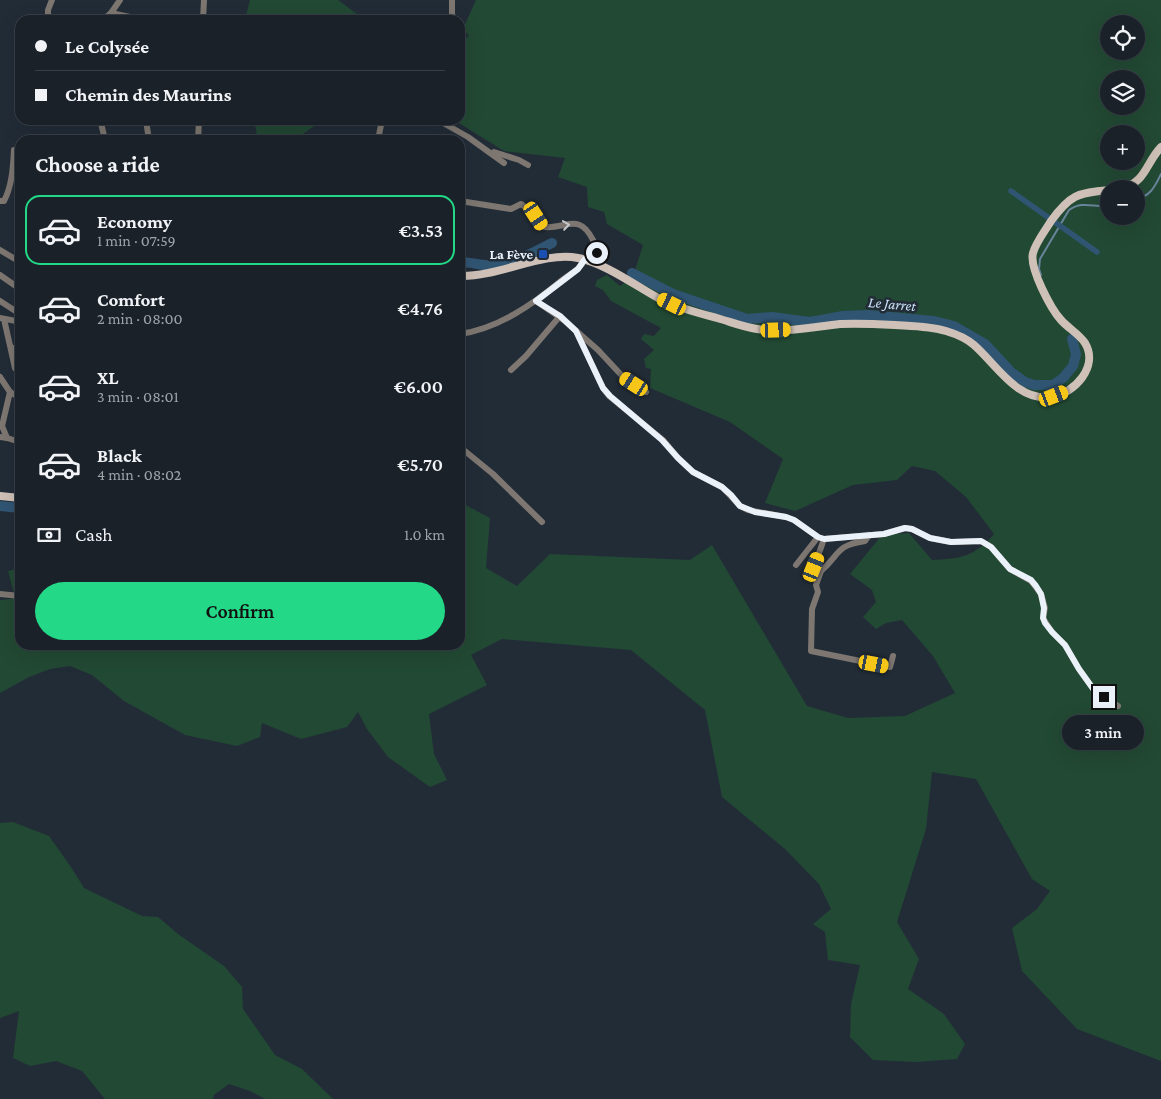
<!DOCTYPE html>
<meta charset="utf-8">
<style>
body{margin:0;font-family:"Crimson Pro",serif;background:#232931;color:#f1f3f6;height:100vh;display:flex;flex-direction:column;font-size:19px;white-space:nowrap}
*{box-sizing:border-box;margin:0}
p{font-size:16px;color:#9fa3a8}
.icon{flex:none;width:28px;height:28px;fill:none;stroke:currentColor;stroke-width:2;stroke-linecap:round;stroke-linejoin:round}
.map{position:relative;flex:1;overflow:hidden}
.details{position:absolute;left:15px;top:135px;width:450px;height:515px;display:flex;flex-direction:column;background:#1a2129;border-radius:15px;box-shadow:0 5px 20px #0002,0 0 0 1px #383e46}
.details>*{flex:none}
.banner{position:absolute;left:15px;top:15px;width:450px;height:110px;border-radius:15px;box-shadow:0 5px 20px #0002,0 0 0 1px #383e46;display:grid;align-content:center;height:110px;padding:0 20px;background:#1a2129}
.tools{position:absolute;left:1100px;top:15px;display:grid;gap:10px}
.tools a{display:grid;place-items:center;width:45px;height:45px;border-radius:50%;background:#1a2129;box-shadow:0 5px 20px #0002,0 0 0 1px #383e46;font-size:25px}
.end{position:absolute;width:22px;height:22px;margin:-11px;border:6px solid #eaf1f9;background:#111;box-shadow:0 0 0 2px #111}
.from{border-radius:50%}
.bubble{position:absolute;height:35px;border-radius:18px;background:#1a2129;box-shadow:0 5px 20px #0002,0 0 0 1px #383e46;font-size:16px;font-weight:600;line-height:35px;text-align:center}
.car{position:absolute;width:15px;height:30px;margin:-15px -8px;border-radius:6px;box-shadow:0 0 4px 1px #0007;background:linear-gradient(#f5c518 24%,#345 0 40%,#f5c518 0 76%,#345 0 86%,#f5c518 0)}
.banner b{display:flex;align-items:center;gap:18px;height:48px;font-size:19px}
.banner b+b{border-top:1px solid #383e46}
.banner i{width:12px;height:12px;background:#f1f3f6}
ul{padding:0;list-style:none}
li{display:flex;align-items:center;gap:15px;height:70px;margin:0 10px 8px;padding:0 10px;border:2px solid transparent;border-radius:15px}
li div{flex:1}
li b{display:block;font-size:19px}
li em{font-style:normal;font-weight:600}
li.on{border-color:#23d886}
li>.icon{width:45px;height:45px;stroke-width:1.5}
h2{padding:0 20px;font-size:22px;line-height:60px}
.pay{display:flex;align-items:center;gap:12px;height:55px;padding:0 20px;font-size:19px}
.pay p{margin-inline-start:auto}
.button{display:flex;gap:10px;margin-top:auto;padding:10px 20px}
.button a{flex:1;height:58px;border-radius:30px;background:#23d886;color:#111;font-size:20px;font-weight:600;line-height:58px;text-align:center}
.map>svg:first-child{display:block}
.green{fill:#224934;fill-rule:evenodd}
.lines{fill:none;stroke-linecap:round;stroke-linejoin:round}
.stream{stroke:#68849b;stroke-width:2}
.canal{stroke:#305573;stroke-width:5.5}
.river{stroke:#305573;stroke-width:10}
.minor{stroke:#7d7671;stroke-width:6}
.major{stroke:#cfc1b7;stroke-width:8}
.oneway{stroke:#c4c6c9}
.route{stroke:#eaf1f9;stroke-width:6}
.transit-dot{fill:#1a4fb4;stroke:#222c37;stroke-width:2}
.labels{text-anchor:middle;stroke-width:5;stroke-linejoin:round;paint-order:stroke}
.poi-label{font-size:14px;font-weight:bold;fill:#eaf1f9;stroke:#222c37;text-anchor:end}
.water-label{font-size:15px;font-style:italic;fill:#cbe2f7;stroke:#222c37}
</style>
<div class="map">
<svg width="1161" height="1099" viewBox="0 0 1161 1099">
<rect width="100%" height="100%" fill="#222c37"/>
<g class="green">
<path d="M250,0h88l23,17 -1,3h-115z"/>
<path d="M476,0h685v1061l-84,-32 -55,-58 -10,-43 25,-19 13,-18 -18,-12 -56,-100 -44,-7 -6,57 -29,93 22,37 -11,30 36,25 21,30 -8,15 -41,3 -43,-2 -23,-23 1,-33 9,-39 -32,-5 -3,-28 -12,-8 18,-15 -12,-25 -34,-35 -63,-52 -17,-87 -74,-60 -129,-11 -31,16 16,30 -58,29 5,40 13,26 -17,7 -42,-30 -21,-28 -9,-17 -11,15 -46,12 -39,-16 -2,14 -23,9 -52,-11 -61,-34 -32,-26 -22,-9 -20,3 -21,8 -29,16v-93l20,-2v47h440v-143l30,16 -4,50 31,18 33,-32 140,6 22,-15 95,161 41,12 57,-2 50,-23 -22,-37 -31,-36 -16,3 -10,6 -13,-12 13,-15 -4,-12 -22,-16 32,-39 27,-2 23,27c29,-1 43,-4 62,-26l-28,-37 -31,-26 -23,-5 -15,14 -44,5 -58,26 -30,-8 18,-44 -53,-37 -80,-34 1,-19 -5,-1 -2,-9 10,-9 -13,-11 3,-5 10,2 7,-8 -50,-27 -8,-11 -8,-4 2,-6 10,-5 13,11 13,-9 10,-32 -36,-21 -3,-12 -16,-5 -1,-20 -29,-10 7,-19 -61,-7 -50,-31h6v-78l9,-6 -6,-7zM1109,24h27v27h-27zM1109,79h27v27h-27zM1109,134h27v27h-27zM1109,189h27v27h-27z"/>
<path d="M254,120h69l-29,20h-36z"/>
<path d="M20,568v26l-6,-1 -6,-22z"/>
<path d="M13,822l36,14 22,31 13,21 58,28 16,1 20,17 46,32 18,21 1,22 32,46 27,14 31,30h-68l-15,-8 -21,-7 -15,11 -1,4h-108l-23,-28 -26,-10 -26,5 -17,-8 6,-47 -19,7v-195z"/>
</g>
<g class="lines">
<g class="stream">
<path d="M1136,199c15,-3 19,-13 25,-25"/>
<path d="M1041,275l-2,-6 1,-10 29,-49c14,-10 25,-2 40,-4"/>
</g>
<path class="canal" d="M1011,191l86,61"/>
<g class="river">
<path d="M460,262c9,0 15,2 24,3 23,3 48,-12 68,-22"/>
<path d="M632,273l41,21 74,25 25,-2 38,5 33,-6 26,-1 65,6 20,5 31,18 26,28 14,10 9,3h19l10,-7 10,-12 3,-12 -4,-15"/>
<path d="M0,506l20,2"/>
</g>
<g class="minor">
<path d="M452,0v15l3,5"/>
<path d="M111,13l9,-13"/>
<path d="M48,20v-10l4,-10"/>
<path d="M103,20l8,-7 33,7"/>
<path d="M203,20l1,-20"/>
<path d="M460,30v2"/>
<path d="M438,120l30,17 36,26"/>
<path d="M101,123l4,17"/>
<path d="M147,127l2,13"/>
<path d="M198,140l1,-20"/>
<path d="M378,140l4,-20"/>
<path d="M494,152l25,8 9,5"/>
<path d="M0,201h4c8,-15 9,-34 10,-51"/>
<path d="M460,201l51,8 10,-5 11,8 13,15c21,2 34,-15 48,13 4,9 4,13 0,22"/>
<path d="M0,250l20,12"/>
<path d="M0,275l20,14"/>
<path d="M0,301l20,13"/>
<path d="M536,301l29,20 33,29 27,29 21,13"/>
<path d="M0,318l16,3 4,-3"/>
<path d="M4,319l11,49 5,6"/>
<path d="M576,331l27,57 6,8 54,44 15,18 15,14 29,15 18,19 8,4 38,7 8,3 24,17 6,2 60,-5 21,-6 7,1 18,9 21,4 30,-1 10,6 19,22 21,12 10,13 4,14 -2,10 9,14 13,13 14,24 15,21 24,16"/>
<path d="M460,334c39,-6 72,-29 102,-54 9,-7 18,-10 23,-21"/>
<path d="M11,347l9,5"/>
<path d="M511,370l15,-14 34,-40"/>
<path d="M0,377l10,15 -8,34 5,12"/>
<path d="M10,392l10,6"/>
<path d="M0,437l7,1 13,4"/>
<path d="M460,447l33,27 49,48"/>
<path d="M824,539l-10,28 7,4c20,-17 13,-25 44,-30l4,-6"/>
<path d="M796,565l22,-28"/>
<path d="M821,571l-5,14 2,7 -6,17 -1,42 79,16 3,-11"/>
<path d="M0,594l20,2"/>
</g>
<g class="major">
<path d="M1120,189c26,-6 25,-25 41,-42"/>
<path d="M460,276c39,1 83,-25 118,-18 27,5 58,28 82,41 18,9 38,14 57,19 14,4 26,9 40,11 28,4 55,-2 83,-5 19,-1 37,0 55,1 17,1 35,1 51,6 10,3 20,7 28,14 23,20 43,57 78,52 23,-4 47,-31 33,-54 -6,-9 -17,-15 -24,-23 -10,-11 -32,-52 -28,-67 3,-11 12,-22 18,-32 19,-26 26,-28 58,-31"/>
<path d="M0,496l20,2"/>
</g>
</g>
<defs><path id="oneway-chevron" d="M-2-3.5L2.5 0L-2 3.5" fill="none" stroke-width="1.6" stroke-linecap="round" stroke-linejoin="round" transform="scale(1.25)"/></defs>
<use class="oneway" href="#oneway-chevron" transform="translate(566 225) rotate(-8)"/>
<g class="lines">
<path class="route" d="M597,253l-4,9 -8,-3 -7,10 -42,32 24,15 16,15 27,57 7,8 52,44 16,18 15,14 29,15 9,8 9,11 15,6 31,5 8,3 24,17 6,2 60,-5 21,-6 7,1 18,9 21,4 30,-1 10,6 19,22 21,11 5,6 5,8 3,14 -1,10 2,5 7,9 13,13 14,24 15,21 10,7"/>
</g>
<rect class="transit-dot" x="538" y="249" width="10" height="10" rx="2.5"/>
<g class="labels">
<g class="poi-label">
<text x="533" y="259">La Fève</text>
</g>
<g class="water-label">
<text transform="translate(892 304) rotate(5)" y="5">Le Jarret</text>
</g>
</g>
</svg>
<div class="tools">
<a><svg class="icon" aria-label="locate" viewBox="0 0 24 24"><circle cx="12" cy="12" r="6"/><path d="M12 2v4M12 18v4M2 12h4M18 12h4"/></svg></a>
<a><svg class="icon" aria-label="layers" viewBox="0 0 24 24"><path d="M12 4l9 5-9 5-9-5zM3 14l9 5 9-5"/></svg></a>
<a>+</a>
<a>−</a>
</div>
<i class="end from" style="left:597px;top:253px"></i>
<i class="end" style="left:1104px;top:697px"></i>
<div class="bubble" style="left:1062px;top:715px;width:82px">3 min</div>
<i class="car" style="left:536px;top:216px;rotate:147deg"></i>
<i class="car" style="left:672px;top:304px;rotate:296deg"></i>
<i class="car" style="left:776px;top:330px;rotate:88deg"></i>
<i class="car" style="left:634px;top:384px;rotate:302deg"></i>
<i class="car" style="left:1054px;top:396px;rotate:69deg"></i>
<i class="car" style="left:814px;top:567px;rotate:22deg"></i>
<i class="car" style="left:874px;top:664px;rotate:101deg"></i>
<div class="banner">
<b><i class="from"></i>Le Colysée</b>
<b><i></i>Chemin des Maurins</b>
</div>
<section class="details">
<h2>Choose a ride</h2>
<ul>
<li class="on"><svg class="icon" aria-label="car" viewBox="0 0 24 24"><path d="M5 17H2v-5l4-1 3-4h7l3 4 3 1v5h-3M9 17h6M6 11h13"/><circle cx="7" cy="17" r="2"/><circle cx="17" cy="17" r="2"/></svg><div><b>Economy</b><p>1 min · 07:59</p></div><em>€3.53</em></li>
<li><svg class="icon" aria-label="car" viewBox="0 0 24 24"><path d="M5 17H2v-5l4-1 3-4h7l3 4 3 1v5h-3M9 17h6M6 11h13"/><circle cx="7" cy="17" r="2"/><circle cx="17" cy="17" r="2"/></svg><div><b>Comfort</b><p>2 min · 08:00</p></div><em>€4.76</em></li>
<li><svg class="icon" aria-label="car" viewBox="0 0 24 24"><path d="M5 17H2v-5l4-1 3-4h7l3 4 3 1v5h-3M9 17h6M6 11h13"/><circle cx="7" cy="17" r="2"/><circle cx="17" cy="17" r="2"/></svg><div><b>XL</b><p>3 min · 08:01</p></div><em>€6.00</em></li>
<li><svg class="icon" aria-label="car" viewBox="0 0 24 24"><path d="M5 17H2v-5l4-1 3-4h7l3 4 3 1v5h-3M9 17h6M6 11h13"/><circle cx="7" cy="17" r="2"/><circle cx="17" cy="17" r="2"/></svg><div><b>Black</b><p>4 min · 08:02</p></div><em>€5.70</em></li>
</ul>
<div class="pay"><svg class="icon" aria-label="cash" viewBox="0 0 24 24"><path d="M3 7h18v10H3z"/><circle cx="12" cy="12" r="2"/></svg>Cash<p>1.0 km</p></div>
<div class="button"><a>Confirm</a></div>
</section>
</div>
